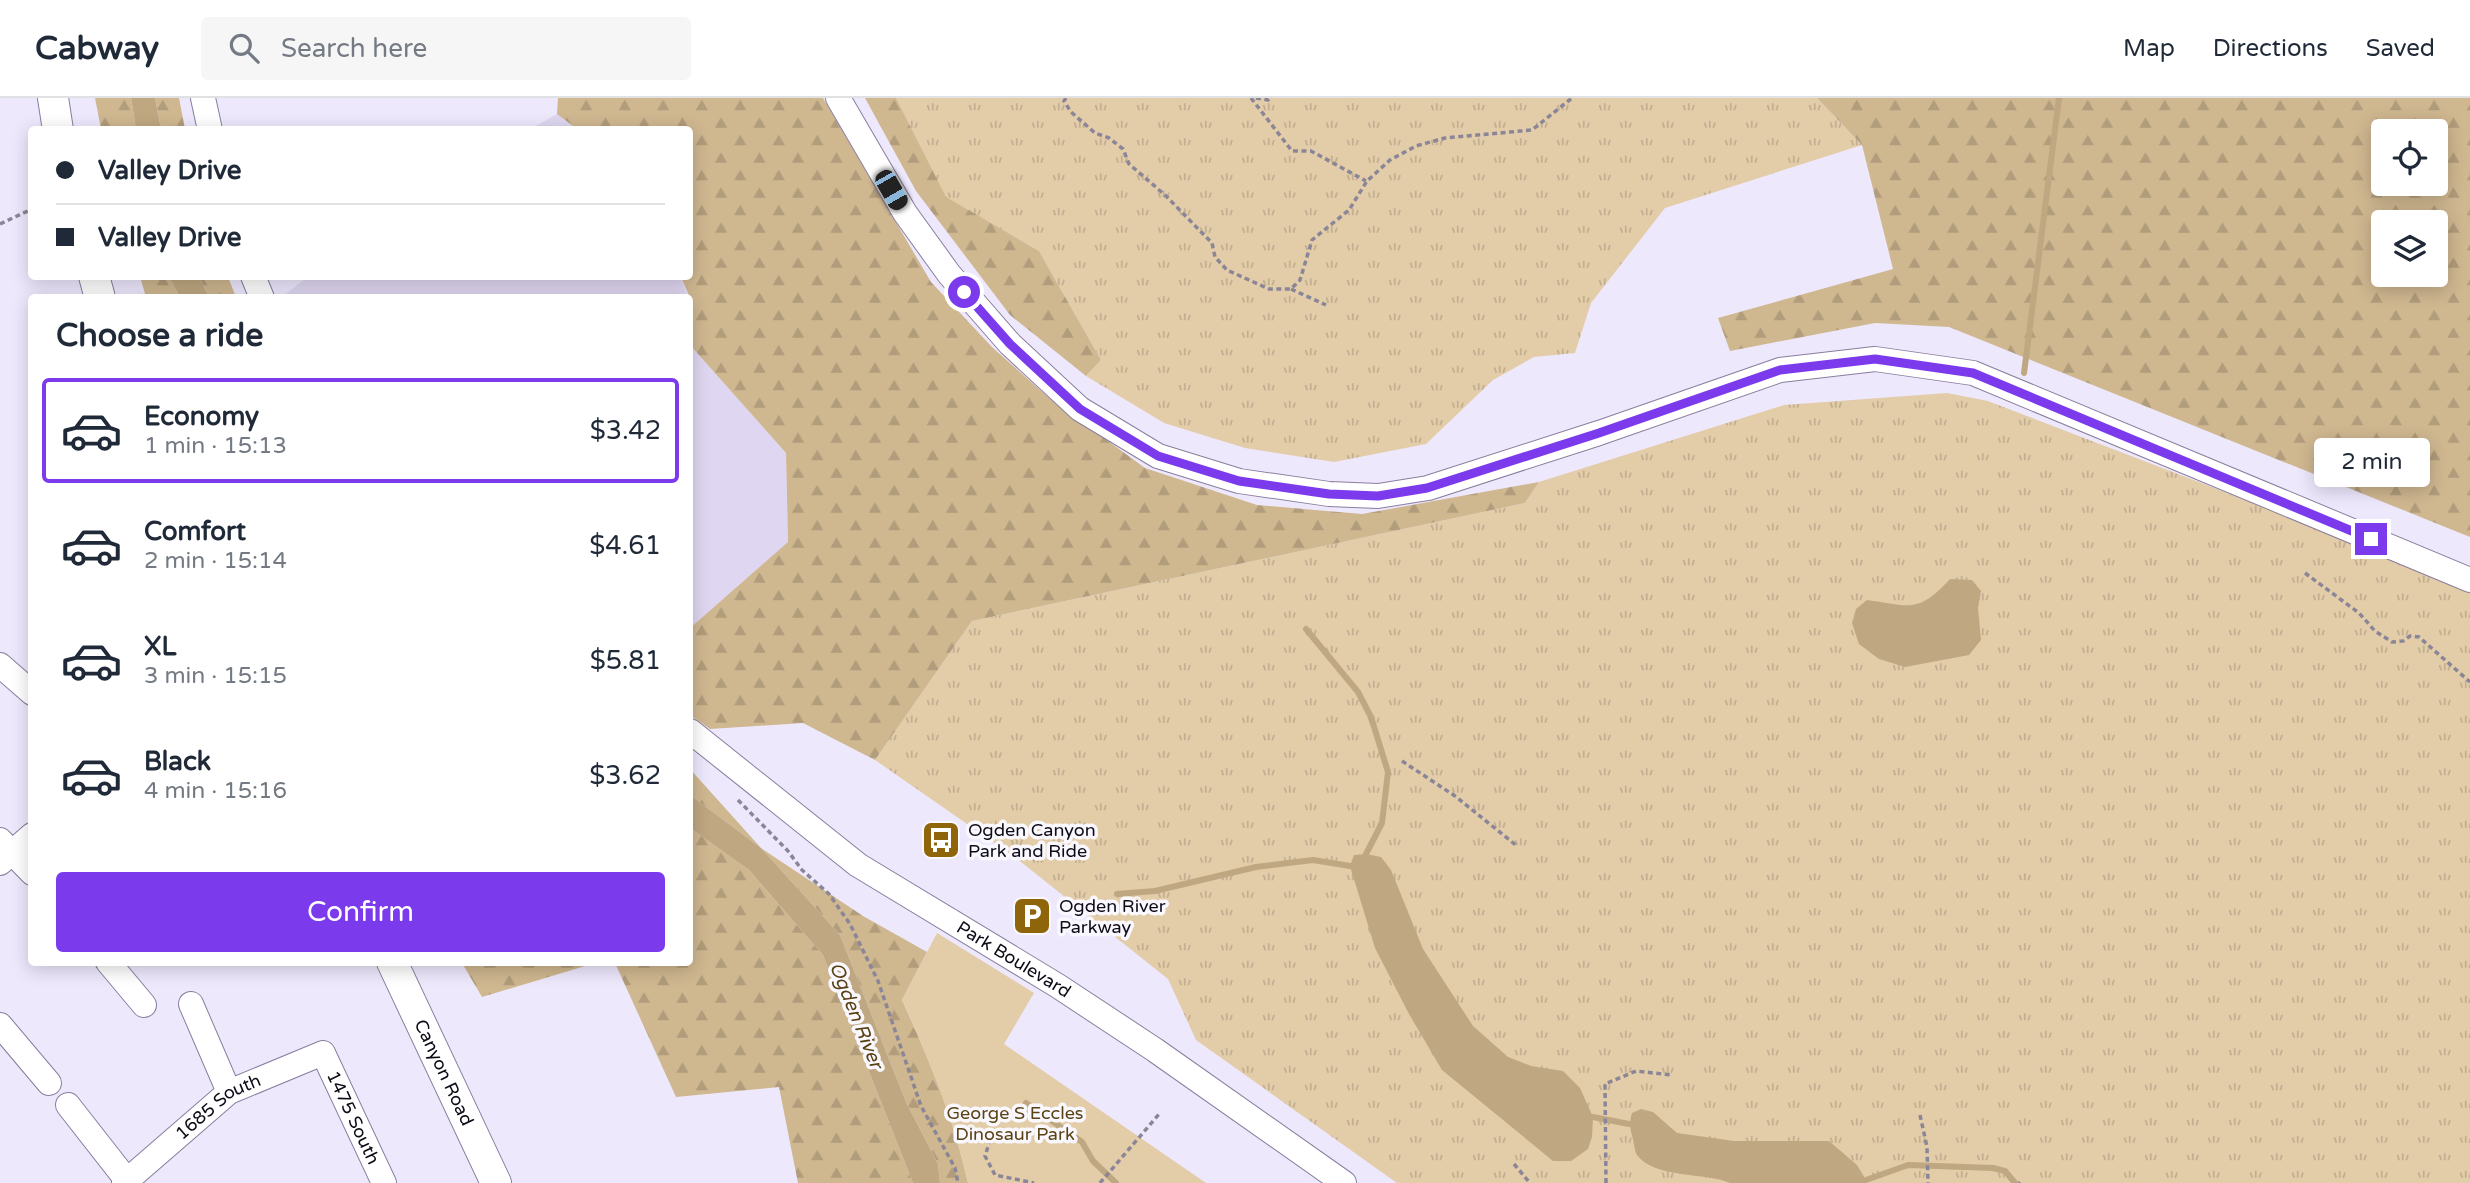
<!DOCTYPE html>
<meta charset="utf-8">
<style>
body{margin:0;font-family:"Varela Round",sans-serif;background:#f6f6f7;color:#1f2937;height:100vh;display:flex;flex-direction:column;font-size:26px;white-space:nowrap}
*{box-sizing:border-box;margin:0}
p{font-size:23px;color:#747a83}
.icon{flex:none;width:38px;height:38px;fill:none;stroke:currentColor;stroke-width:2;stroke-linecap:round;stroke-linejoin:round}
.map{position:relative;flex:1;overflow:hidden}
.side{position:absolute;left:28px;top:196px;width:665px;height:672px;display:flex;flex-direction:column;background:#fff;border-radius:7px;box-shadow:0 4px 18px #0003}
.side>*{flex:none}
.hud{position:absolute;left:28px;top:28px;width:665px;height:154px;border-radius:7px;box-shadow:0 4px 18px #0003;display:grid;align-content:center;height:154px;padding:0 28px;background:#fff}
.tools{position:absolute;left:2371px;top:21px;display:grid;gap:14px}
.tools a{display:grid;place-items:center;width:77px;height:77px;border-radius:7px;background:#fff;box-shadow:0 4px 18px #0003;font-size:35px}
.end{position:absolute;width:32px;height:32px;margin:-16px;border:9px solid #7c3aed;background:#fff;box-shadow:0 0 0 4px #fff}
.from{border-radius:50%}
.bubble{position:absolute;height:49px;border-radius:7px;background:#fff;box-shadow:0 4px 18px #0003;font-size:23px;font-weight:600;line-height:49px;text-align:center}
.car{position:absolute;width:21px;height:42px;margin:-21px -10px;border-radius:9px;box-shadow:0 0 5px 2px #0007;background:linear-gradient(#222 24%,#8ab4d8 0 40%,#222 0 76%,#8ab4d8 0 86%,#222 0)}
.hud b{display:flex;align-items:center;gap:24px;height:66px;font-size:26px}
.hud b+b{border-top:2px solid #e0e1e3}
.hud i{width:18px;height:18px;background:#1f2937}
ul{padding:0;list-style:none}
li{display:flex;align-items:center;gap:21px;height:105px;margin:0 14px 10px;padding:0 14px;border:4px solid transparent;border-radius:7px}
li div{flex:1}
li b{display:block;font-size:26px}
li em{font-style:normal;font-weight:600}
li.selected{border-color:#7c3aed}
li>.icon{width:63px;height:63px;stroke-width:1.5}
h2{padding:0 28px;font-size:32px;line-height:84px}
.primary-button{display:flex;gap:14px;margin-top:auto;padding:14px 28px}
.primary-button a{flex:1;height:80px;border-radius:7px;background:#7c3aed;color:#fff;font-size:28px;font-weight:600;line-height:80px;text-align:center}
header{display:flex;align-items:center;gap:42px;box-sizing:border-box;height:98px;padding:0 35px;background:#fff;border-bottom:2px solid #e0e1e3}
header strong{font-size:33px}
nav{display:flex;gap:38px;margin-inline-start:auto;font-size:24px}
.search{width:490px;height:63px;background:#f6f6f7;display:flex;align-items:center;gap:18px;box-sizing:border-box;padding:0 24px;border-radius:7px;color:#747a83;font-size:26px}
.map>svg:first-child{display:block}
.built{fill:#dfd7f1}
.grass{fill:url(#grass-tufts)}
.forest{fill:url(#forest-firs);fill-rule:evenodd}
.green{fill:#e3cca8}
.water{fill:#bfa781}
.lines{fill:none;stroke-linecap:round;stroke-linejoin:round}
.stream{stroke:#bfa781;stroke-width:6}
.minor-casing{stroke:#897e9e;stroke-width:26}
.major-casing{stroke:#897e9e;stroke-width:32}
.path{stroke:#8b8697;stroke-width:3.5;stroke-dasharray:5 3.5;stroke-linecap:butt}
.minor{stroke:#fff;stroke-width:24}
.major{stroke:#fff;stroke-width:30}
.route{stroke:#7c3aed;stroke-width:9}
.labels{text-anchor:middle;stroke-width:7;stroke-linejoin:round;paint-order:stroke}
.poi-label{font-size:18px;fill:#0e0a16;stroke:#faf8ff;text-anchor:start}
.street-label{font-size:18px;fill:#0e0a16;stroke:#faf8ff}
.park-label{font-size:18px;fill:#5b4213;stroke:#faf8ff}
.water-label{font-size:19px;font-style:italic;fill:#5a4112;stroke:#faf8ff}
</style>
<header>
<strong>Cabway</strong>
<div class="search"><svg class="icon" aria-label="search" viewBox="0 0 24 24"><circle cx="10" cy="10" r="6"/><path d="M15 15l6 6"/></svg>Search here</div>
<nav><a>Map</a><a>Directions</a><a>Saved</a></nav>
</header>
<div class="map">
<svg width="2470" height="1085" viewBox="0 0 2470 1085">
<defs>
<pattern id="grass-tufts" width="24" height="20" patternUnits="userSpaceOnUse" patternTransform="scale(1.75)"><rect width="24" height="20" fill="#e3cca8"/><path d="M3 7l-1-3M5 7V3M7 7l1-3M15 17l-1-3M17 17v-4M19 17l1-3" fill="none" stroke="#c2ae90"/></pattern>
<pattern id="forest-firs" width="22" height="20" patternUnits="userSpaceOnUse" patternTransform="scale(1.75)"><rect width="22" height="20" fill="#cfb790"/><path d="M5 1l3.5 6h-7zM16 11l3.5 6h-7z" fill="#b19c7b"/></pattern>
</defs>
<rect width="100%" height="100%" fill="#eee8fd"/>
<g class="built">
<path d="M557,16l20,15 -48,1z"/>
<path d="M309,178l372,1 7,20 -408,1z"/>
<path d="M690,247l96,108 2,89 -98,86z"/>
</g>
<g class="grass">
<path d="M896,0h921l45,47 -197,63 -74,95 -16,50 -41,4 -41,23 -67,64 -92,18 -89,-14 -81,-25 -78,-47 15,-16 -62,-109 -93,-53z"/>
<path d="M1947,295l41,8 440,169 42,19v594h-1073l-201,-143 -28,-61 -152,-121 -141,-98 97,-139 553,-118 14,-21 245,-77z"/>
</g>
<g class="forest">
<path d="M95,0h36l5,31h-35z"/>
<path d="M155,0h24l6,31h-24z"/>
<path d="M558,0h265l108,184 61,65 57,51 96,70 112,37 105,9 177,-32 -14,21 -553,118 -97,139 -72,-37 -93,6 -20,-14v-87l98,-86 -2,-89 -96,-108v-47l-9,-21 9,-1v-146l-113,-1 -20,-15z"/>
<path d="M865,0h31l50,99 93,54 62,109 -15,16 -76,-61 -94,-124z"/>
<path d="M1817,0h653v439l-521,-210 -74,-4 -145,28 -12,-33 175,-49 -31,-124zM2384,33h52v53h-52zM2384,124h52v53h-52z"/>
<path d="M140,179h29l11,20h-34z"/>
<path d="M199,179h29l8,20h-27z"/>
<path d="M690,671l71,79 102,68 64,36 -25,48c27,59 52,119 66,183h-28l-2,-19 -32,-62 -66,-167 -79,-87 -71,-53z"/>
<path d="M690,730l59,42 74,85 90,228h-115l-19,-96 -103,10 -61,-134 75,-1z"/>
<path d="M462,865h133l-113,34z"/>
</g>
<path class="green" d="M937,835l97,60 -30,51 202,139h-238c-14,-64 -39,-124 -66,-183z"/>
<g class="water">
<path d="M131,0h24l6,31h-25z"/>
<path d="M169,179h30l10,20h-29z"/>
<path d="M1950,481l22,1 9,11 -3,17 3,32 -12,15 -64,12 -26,-8 -20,-15 -7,-21 4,-14 11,-9c43,6 51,14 83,-21z"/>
<path d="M690,697l71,53 79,87 66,167 32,62 2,19h-27l-90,-228 -74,-85 -59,-42z"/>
<path d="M1366,756l15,3 10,13 32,79 50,77 35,31 23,9 32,5 17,17 13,29 -1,20 -4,12 -17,12h-18l-111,-91 -33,-56 -34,-66 -25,-82 4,-11z"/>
<path d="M1641,1011l12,3 24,21 57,8h95l28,24 9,15 -1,3h-135c-24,-11 -75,-4 -93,-28 -2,-3 -3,-11 -4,-16 -3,-10 -4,-16 -1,-26z"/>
</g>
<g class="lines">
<g class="stream">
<path d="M2024,275l35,-275"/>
<path d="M1306,531l52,63 13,25 17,55 -6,51 -16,31"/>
<path d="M1117,796l38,-3 101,-24 57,-7 37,6"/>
<path d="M1026,1005l56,39 11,19 23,22"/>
<path d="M1593,1019l36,7"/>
<path d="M1866,1082l42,-15 85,3 12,3 10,12"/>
</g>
<defs>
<g id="minor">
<path d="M203,0l7,32"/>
<path d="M838,0l67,115 44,61 61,70 70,65 78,47 81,25 90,13 49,2 50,-8 171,-55 181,-63 95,-11 98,14 497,207"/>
<path d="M253,178l9,22"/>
<path d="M0,567l32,28"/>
<path id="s1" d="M690,633l168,134 200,121 97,64 189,133"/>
<path d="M0,742l32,33"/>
<path d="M0,765l32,-28"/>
<path d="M108,864l36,43"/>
<path d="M191,906l38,88"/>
<path d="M0,927l49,58"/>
<path d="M68,1007l61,78"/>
<path id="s2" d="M124,1085l105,-91 94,-39 61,130"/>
</g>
<g id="major">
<path d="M53,0l5,32"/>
<path d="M94,178l6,22"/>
<path id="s3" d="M392,864l104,221"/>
</g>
</defs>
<use href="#minor" class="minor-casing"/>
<use href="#major" class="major-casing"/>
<g class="path">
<path d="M1066,0l-2,3 7,11 24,21 14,5 14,11 6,15 36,31 47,48 3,14 12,13 42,19h22l9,-9 12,-40 37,-30 18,-29 23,-21 26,-14 29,-8 87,-8 40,-32"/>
<path d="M1251,0l41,53h19l55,30"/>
<path d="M1256,0l12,2 2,-2"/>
<path d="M0,126l32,-15"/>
<path d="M1291,191l35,16"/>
<path d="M2305,475l54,40 16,18 17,11 11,-1 7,-5 9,1 51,45"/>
<path d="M1402,663l53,35 62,50"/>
<path d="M738,702l50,51 14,19 27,24 21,30 28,57 43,125 34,62 3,15"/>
<path d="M1920,1017l7,32 1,36"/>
<path d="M993,1033l-8,25 10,19 39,8"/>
<path d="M1514,1066l16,19"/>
<path d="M1100,1085l60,-70"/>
<path d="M1606,1085l-1,-99 31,-13 35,4"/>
<path d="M2019,1085l1,-1"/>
</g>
<use href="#minor" class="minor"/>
<use href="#major" class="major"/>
</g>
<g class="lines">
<path class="route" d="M964,194l46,52 70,65 78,47 81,25 90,13 49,2 49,-8 172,-55 181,-63 95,-11 98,14 398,166"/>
</g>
<defs>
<symbol id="bus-square" viewBox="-11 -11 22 22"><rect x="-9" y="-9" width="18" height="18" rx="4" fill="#8e650a" stroke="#faf8ff"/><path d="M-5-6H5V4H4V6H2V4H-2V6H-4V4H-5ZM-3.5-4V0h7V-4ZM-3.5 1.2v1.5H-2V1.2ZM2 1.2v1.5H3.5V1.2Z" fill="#fff"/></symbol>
<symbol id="parking-square" viewBox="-11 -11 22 22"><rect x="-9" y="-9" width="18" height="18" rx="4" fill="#8e650a" stroke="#faf8ff"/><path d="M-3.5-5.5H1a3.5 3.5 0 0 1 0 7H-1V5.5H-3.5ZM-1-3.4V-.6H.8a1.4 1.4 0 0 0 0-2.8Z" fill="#fff"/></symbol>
</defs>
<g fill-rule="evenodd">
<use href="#bus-square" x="919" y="720" width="44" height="44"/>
<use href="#parking-square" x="1010" y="796" width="44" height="44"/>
</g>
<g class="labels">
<g class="poi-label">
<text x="968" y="738">Ogden Canyon<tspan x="968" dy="21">Park and Ride</tspan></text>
<text x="1059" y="814">Ogden River<tspan x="1059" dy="21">Parkway</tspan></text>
</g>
<g class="street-label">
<text dy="6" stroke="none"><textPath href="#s1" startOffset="397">Park Boulevard</textPath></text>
<text dy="6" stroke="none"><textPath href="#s3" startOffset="122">Canyon Road</textPath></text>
<text dy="6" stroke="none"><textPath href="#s2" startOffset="122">1685 South</textPath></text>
<text dy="6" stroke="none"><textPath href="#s2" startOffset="312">1475 South</textPath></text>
</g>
<g class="park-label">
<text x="1015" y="1021">George S Eccles<tspan x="1015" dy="21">Dinosaur Park</tspan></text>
</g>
<g class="water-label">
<text transform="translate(857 917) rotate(68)" y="7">Ogden River</text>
</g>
</g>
</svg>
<div class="tools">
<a><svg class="icon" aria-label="locate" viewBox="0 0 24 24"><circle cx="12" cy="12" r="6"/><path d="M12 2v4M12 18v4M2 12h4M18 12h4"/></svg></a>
<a><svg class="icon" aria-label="layers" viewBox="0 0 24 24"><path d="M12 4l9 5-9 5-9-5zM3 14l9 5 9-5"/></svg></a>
</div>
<i class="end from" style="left:964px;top:194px"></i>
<i class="end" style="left:2371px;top:441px"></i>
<div class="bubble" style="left:2314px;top:340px;width:116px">2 min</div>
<i class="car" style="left:891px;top:92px;rotate:150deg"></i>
<div class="hud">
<b><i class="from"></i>Valley Drive</b>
<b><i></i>Valley Drive</b>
</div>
<section class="side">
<h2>Choose a ride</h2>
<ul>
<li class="selected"><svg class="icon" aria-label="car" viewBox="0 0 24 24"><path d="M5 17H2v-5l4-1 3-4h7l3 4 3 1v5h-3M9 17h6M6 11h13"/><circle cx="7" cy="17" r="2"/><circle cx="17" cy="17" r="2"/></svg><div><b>Economy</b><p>1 min · 15:13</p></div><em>$3.42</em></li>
<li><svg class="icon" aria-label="car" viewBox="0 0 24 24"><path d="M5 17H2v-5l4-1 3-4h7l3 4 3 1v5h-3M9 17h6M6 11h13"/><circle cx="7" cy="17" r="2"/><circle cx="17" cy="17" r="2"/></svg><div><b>Comfort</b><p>2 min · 15:14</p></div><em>$4.61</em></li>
<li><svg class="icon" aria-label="car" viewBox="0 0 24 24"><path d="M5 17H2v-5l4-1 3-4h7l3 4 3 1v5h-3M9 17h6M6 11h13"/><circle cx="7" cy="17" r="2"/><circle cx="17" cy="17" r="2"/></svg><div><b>XL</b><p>3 min · 15:15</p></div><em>$5.81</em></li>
<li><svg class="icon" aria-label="car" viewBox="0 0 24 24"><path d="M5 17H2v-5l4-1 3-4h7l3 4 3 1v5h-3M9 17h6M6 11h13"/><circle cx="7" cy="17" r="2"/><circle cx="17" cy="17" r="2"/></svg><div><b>Black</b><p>4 min · 15:16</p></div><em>$3.62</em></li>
</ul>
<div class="primary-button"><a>Confirm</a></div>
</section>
</div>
